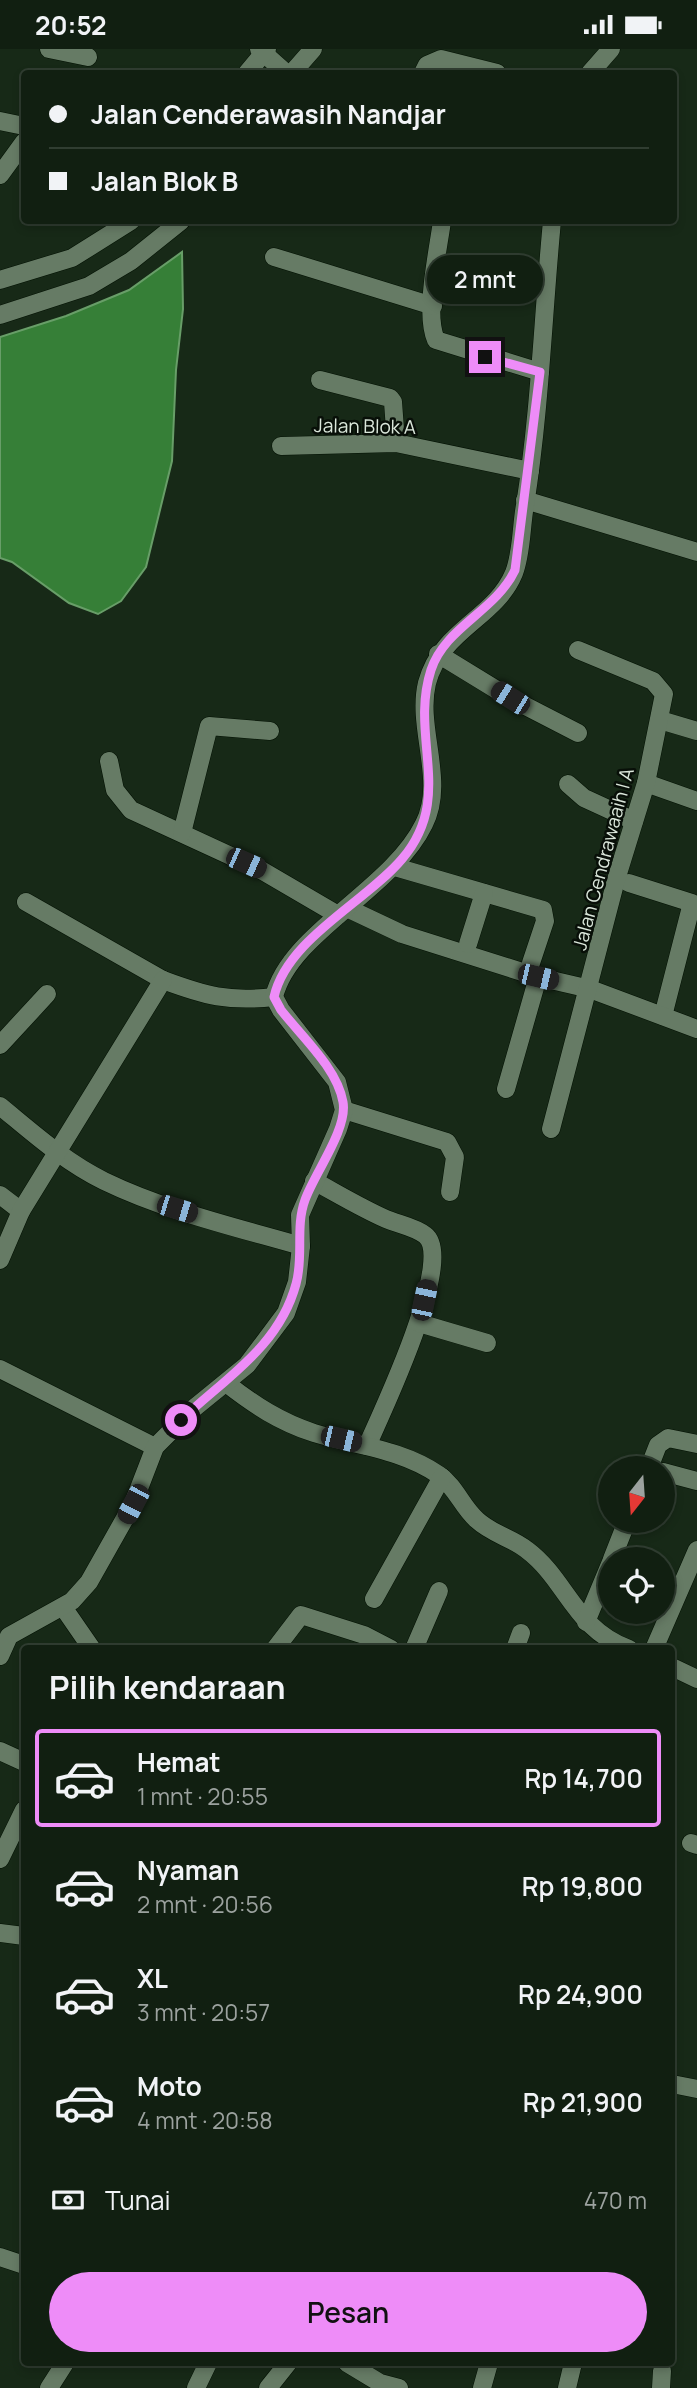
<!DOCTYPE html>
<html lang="id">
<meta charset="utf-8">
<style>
body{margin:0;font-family:Manrope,sans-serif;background:#1e2c1f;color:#f1f3f6;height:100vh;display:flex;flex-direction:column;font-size:26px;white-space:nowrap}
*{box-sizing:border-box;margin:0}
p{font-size:23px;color:#9ca29f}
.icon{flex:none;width:38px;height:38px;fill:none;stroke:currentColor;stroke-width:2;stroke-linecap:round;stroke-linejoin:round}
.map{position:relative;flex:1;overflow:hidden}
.side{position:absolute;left:21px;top:1596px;width:654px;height:721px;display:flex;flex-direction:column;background:#111f11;border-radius:7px;box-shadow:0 4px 10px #0003,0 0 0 2px #303d31}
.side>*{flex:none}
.hud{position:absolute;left:21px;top:21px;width:656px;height:154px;border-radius:7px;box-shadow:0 4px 10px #0003,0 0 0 2px #303d31;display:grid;align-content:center;height:154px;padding:0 28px;background:#111f11}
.needle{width:46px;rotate:197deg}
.tools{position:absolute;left:598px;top:1407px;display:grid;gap:14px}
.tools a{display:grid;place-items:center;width:77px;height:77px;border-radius:50%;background:#111f11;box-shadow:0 4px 10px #0003,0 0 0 2px #303d31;font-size:35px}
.end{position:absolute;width:32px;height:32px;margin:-16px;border:9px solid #ee8cf8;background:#111;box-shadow:0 0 0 4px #111}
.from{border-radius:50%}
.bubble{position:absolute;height:49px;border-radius:24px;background:#111f11;box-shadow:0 4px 10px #0003,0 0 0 2px #303d31;font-size:23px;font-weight:600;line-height:49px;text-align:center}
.car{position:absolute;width:21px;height:42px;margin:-21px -10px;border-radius:9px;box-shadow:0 0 5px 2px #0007;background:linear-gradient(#222 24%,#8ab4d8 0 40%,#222 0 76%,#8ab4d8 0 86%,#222 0)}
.hud b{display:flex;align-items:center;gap:24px;height:66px;font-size:26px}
.hud b+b{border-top:2px solid #303d31}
.hud i{width:18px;height:18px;background:#f1f3f6}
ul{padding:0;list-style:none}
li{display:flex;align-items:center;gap:21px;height:98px;margin:0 14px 10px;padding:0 14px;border:4px solid transparent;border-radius:7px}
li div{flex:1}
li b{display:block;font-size:26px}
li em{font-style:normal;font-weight:600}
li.current{border-color:#ee8cf8}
li>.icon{width:63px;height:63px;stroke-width:1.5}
h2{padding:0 28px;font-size:32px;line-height:84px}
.pay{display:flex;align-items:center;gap:18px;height:77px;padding:0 28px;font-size:26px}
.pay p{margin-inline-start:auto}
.primary-button{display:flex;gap:14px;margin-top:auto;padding:14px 28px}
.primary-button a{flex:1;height:80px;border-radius:42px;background:#ee8cf8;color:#111;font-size:28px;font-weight:600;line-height:80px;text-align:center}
.status{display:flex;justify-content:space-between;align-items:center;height:49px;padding:0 35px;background:#111f11;direction:ltr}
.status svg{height:19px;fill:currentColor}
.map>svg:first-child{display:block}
.water{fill:#367f37;stroke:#689e68;stroke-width:2}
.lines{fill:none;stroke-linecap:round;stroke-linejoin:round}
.minor-casing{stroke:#031103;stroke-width:19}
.tertiary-casing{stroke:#031103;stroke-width:19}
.minor{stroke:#667b65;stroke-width:18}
.tertiary{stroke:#667b65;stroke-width:18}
.route{stroke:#ee8cf8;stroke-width:9}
.labels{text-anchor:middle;stroke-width:5;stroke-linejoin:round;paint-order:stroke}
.street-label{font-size:19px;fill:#dbe7db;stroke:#080f08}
</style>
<div class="status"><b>20:52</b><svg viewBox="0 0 49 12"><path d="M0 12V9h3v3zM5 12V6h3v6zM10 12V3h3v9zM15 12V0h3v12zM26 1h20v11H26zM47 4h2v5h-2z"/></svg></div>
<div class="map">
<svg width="697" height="2339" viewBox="0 0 697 2339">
<rect width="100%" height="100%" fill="#172917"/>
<path class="water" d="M182,203l1,57 -7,61 -4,91 -26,106 -25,34 -23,13 -29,-11 -57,-41 -12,-4v-221l66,-21 63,-26z"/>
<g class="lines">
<defs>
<g id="minor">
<path d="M49,0l39,8"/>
<path d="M259,0l27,24"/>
<path d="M423,24l4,-8 14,-6 56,14"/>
<path d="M590,24l21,-24"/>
<path d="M0,72l24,5"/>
<path d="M0,126l24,-33"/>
<path d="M442,172c-4,30 -18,92 -6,119l104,32"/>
<path d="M274,208l159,49"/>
<path d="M320,331l70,18 3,4 3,41"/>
<path d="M281,397l115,-3 134,28"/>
<path d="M525,451l172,52"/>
<path d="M438,605l72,44 68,35"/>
<path d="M660,671l37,11"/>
<path d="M109,712l6,29 16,20 130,60 77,45"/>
<path d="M646,734l51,18"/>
<path d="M568,735l16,14 50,23"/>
<path d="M182,784l27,-107 61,5"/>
<path d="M395,818l148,43 2,11 -14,42"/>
<path d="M629,834l63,20 -29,113"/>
<path d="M26,853l137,78c43,16 65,22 111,17"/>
<path d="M349,860l53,25 136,43 52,12 107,40"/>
<path d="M468,895l16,-51"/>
<path d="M0,996l47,-51"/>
<path d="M506,1040l32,-112"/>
<path d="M0,1057c33,27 65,56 104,75 62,30 131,46 197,65"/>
<path d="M344,1061l103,32 8,15 -5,35"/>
<path d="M551,1080l65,-249 30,-97 18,-89 -11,-13 -75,-31"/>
<path d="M314,1132c24,13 47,27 72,38 12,5 29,8 39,16 31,23 -44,179 -58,211"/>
<path d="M0,1146l21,16"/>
<path d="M0,1211l21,-49 142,-231"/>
<path d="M419,1274l68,20"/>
<path d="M0,1320l155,78"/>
<path d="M226,1334c28,22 54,39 88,50 43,13 87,16 125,42 17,12 23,32 38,45 15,14 35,18 50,30 40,30 47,79 102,99"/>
<path d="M649,1419l9,-23 10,-7 29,6"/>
<path d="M663,1423l34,9"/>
<path d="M612,1510l15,-38"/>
<path d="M374,1550l68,-122"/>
<path d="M63,1558l29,42"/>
<path d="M586,1573l25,-60"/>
<path d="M275,1600l26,-34 63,20 27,14"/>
<path d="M414,1600l25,-58"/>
<path d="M515,1600l6,-16"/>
<path d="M654,1600l43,-99"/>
<path d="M0,1607l9,-20 63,-35 17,-19 44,-78 22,-57 38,-38 54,-44 39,-52 11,-31 4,-36 -1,-31 38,-86 6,-19 -7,-28 -56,-72 -7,-13c15,-64 118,-107 150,-173 22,-43 -8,-96 3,-141 14,-54 68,-64 87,-110 8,-21 7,-46 11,-68 15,-94 18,-190 27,-284"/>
<path d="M672,1618l25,12"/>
<path d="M0,1702l24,11"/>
<path d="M691,1794l6,2"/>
<path d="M0,1810l24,-49"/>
<path d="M0,1884l24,3"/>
<path d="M672,2035l25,5"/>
<path d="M0,2208l24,8"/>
<path d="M347,2314l33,20 19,5"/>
<path d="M49,2339l16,-25"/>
<path d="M196,2339l12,-25"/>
<path d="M268,2339l20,-25"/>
<path d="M482,2339l7,-25"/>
<path d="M567,2339l6,-25"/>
<path d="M661,2339l1,-17"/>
</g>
<g id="tertiary">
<path d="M247,24l20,-24"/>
<path d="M292,24l21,-24"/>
<path d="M0,231l72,-22 59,-37"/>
<path d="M0,266l89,-29 42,-25 50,-40"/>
</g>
</defs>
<use href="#minor" class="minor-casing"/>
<use href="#tertiary" class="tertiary-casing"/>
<use href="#minor" class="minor"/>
<use href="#tertiary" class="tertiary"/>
</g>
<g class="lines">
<path class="route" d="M181,1371c44,-42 98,-73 115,-136 8,-27 -1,-57 9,-84 9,-26 43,-71 38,-98 -6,-34 -41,-65 -62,-92l-7,-13c13,-58 92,-95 128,-138 53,-62 7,-121 29,-189 14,-43 65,-59 84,-100l25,-198 -55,-15"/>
</g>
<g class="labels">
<g class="street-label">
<text transform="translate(365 377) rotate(1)" y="7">Jalan Blok A</text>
<text transform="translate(603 810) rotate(-75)" y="7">Jalan Cendrawaaih I A</text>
</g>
</g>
</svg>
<div class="tools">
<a><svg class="needle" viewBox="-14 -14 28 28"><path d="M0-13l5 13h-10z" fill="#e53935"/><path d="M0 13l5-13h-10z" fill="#9ca29f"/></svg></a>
<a><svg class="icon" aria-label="locate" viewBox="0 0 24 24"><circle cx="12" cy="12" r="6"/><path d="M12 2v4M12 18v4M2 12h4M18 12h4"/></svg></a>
</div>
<i class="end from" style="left:181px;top:1371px"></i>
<i class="end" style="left:485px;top:308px"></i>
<div class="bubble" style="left:427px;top:206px;width:116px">2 mnt</div>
<i class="car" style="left:510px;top:649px;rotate:302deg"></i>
<i class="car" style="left:246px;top:814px;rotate:114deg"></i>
<i class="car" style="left:538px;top:928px;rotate:103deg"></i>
<i class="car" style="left:177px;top:1160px;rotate:107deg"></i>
<i class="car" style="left:424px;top:1251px;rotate:12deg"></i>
<i class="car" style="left:341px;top:1390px;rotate:103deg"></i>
<i class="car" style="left:133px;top:1455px;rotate:208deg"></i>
<div class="hud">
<b><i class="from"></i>Jalan Cenderawasih Nandjar</b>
<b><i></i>Jalan Blok B</b>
</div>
<section class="side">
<h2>Pilih kendaraan</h2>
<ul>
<li class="current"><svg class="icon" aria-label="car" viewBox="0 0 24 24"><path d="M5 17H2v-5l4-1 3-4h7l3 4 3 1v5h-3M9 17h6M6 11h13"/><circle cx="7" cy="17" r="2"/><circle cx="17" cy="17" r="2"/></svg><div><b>Hemat</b><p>1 mnt · 20:55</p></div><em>Rp 14,700</em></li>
<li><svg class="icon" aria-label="car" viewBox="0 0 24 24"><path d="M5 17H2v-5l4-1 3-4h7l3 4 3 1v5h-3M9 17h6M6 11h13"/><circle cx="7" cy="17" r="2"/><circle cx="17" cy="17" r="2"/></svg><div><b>Nyaman</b><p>2 mnt · 20:56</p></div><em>Rp 19,800</em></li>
<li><svg class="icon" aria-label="car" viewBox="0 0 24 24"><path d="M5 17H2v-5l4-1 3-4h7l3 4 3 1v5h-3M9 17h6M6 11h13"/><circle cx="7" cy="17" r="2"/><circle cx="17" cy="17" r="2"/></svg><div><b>XL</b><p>3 mnt · 20:57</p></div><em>Rp 24,900</em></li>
<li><svg class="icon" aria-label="car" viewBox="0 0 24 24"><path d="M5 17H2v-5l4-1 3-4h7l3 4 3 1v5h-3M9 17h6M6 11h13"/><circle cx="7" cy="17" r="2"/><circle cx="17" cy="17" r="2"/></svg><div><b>Moto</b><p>4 mnt · 20:58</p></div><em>Rp 21,900</em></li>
</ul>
<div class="pay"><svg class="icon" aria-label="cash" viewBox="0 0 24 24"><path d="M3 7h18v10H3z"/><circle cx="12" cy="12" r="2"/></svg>Tunai<p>470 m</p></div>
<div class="primary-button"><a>Pesan</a></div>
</section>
</div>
